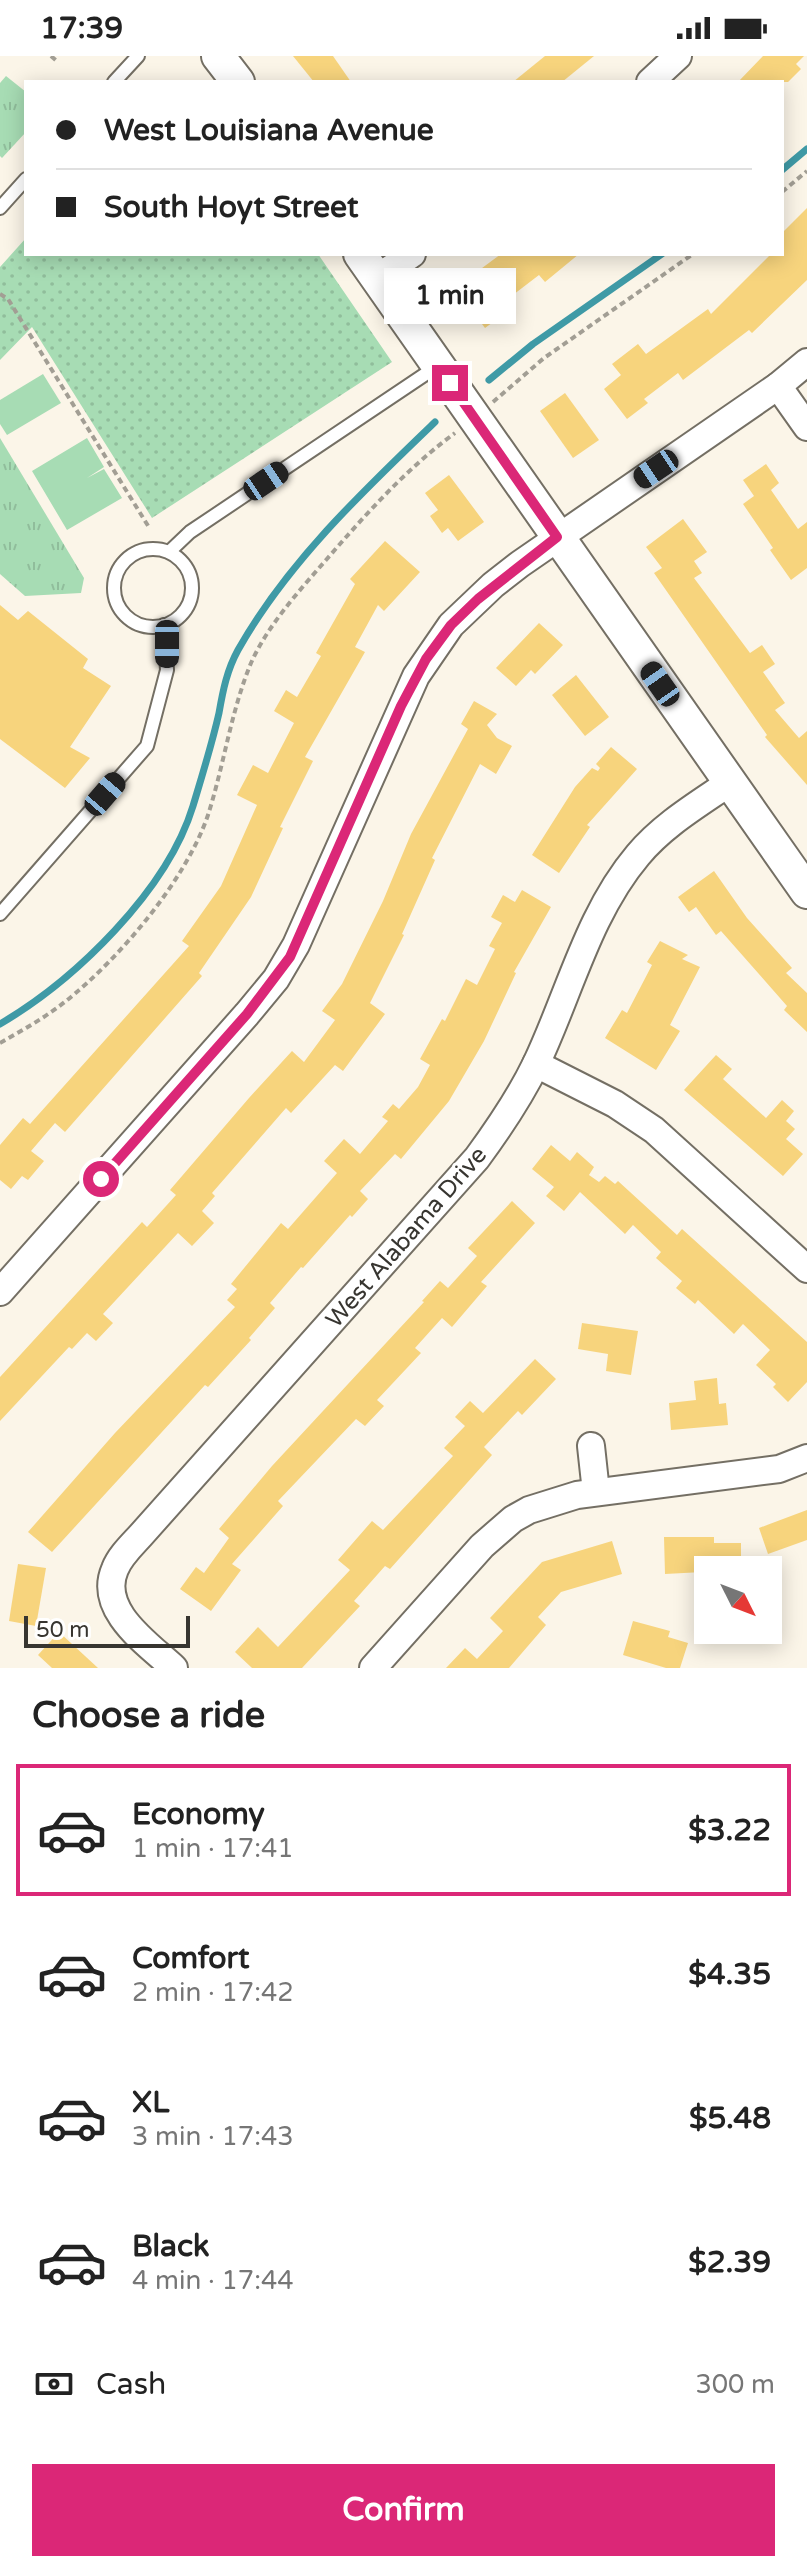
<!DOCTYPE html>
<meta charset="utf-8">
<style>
body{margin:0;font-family:"Varela Round",sans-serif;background:#f6f6f6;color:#222;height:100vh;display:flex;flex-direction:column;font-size:30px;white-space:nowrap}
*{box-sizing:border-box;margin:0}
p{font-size:26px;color:#767676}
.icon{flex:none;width:44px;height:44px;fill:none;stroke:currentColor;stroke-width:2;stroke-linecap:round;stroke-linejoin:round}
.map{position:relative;height:1612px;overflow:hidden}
.side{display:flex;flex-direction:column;background:#fff;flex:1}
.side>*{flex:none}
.banner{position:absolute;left:24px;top:24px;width:760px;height:176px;border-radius:0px;box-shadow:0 4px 20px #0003;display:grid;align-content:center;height:176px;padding:0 32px;background:#fff}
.needle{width:52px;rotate:132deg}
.fabs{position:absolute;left:694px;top:1500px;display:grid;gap:16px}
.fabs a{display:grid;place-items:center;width:88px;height:88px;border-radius:0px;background:#fff;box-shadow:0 4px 20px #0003;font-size:40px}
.scale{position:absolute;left:24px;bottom:20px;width:166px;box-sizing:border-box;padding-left:8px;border:4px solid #373530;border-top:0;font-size:22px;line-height:28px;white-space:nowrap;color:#373530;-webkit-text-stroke:6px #fff;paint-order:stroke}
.end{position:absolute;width:36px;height:36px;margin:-18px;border:10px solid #db2777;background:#fff;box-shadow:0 0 0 4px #fff}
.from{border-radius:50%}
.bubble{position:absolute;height:56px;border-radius:0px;background:#fff;box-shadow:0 4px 20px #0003;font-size:26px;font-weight:800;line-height:56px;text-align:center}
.car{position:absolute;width:24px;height:48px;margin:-24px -12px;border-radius:10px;box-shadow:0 0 6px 2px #0007;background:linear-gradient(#222 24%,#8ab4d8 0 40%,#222 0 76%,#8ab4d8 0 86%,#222 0)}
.banner b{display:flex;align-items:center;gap:28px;height:76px;font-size:30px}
.banner b+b{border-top:2px solid #e0e0e0}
.banner i{width:20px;height:20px;background:#222}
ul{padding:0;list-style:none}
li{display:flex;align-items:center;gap:24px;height:132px;margin:0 16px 12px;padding:0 16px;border:4px solid transparent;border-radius:0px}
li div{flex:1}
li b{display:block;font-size:30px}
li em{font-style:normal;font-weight:800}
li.current{border-color:#db2777}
li>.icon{width:72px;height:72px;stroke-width:1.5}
h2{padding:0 32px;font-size:36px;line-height:96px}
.pay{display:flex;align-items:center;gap:20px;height:88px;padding:0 32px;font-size:30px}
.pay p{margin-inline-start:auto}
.cta{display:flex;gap:16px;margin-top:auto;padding:16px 32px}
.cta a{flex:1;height:92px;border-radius:0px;background:#db2777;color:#fff;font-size:32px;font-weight:800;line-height:92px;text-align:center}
.status{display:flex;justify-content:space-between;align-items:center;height:56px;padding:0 40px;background:#fff;direction:ltr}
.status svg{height:22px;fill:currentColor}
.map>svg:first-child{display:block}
.grass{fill:url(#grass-dots)}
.park{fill:url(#park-tufts)}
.pitch{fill:#a7dcb4}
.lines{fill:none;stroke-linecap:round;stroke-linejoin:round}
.stream{stroke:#3f9aa6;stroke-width:7}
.building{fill:#f7d47d}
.service-casing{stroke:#746f64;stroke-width:16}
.minor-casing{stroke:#746f64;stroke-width:30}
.tertiary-casing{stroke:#746f64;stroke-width:36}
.path{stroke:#a29e94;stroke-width:4;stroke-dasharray:6 4;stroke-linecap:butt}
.service{stroke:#fff;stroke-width:12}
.minor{stroke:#fff;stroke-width:26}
.tertiary{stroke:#fff;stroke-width:32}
.route{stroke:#db2777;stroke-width:10}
.labels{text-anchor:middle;stroke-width:6;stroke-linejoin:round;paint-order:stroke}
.street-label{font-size:24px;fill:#373530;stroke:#fff}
</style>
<div class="status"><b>17:39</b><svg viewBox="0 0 49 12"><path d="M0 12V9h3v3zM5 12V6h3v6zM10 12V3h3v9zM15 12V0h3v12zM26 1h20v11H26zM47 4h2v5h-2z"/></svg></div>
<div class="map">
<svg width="807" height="1612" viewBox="0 0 807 1612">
<defs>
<pattern id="grass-dots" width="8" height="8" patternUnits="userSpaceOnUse" patternTransform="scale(2)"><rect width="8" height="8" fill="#a7dcb4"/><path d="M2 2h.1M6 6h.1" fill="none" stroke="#90bd9b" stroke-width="1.8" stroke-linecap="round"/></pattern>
<pattern id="park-tufts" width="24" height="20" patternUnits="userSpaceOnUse" patternTransform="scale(2)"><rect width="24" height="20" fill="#a7dcb4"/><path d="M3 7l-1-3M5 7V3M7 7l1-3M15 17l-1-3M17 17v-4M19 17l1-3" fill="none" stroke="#90bd9b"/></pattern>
</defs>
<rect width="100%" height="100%" fill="#fbf5e8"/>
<path class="grass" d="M26,182v16h292l74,108 -240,156 -120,-191 -32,33v-93z"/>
<g class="park">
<path d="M6,20l20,16v40l-24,26 -2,-2v-73z"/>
<path d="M0,382l84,140 -3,15 -56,3 -25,-22z"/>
</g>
<g class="pitch">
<path d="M43,318l18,29 -54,32 -7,-11v-24z"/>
<path d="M87,382l17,29 -17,11 17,-9 18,29 -55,32 -35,-59z"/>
</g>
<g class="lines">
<g class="stream">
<path d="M782,114l25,-21"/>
<path d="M489,324l44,-36 129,-90"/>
<path d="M0,968c75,-44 167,-133 193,-218 9,-30 19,-62 26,-93 4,-23 8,-43 19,-63 49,-87 126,-160 197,-228"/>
</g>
</g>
<g class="building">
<path d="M293,0h40l18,26h-37z"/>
<path d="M545,0h49l-32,26h-49z"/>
<path d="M763,0h41l-8,8 5,5 -13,13h-50z"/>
<path d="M807,152v72l-55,53 -3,-3 -66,50 -5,-7 -34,26 4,4 -21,16 -23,-30 17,-14 -9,-11 26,-20 8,10 62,-45 3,5 60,-60h11v-21z"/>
<path d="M501,198h78l-34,28 -6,-7 -34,26 3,10 -23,17 -30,-40z"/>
<path d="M565,337l34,47 -26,18 -33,-47z"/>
<path d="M766,408l13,19 -8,7 27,39 9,-7v46l-16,12 -21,-30 3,-2 -30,-44 11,-8 -11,-16z"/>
<path d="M449,419l35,47 -26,19 -10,-13 -6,5 -12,-17 8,-6 -13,-17z"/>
<path d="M683,463l24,33 -13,9 8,12 -8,5 56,75 12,-8 13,19 -12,8 22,31 -10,7 24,28 8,-7v54l-42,-48 2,-2 -113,-162 8,-5 -16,-21z"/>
<path d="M385,485l35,31 -36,39 -6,-6 -23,42 10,5 -60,105 8,4 -33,66 3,1 -32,69 -52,76 3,3 -137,156 -10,-9 -24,28 13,10 -16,19 -6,-4 -11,13 -11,-9v-35l23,-27 7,6 159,-178 -7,-5 39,-55 36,-81 -20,-10 16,-30 15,8 26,-50 -20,-12 12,-21 11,7 24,-41 -5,-3 39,-69 -5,-5z"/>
<path d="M0,549l18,15 10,-9 60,48 -5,9 28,18 -41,61 20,11 -25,30 -65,-49z"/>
<path d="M539,567l24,22 -28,29 -4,-4 -15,16 -20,-18z"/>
<path d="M576,619l33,42 -24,19 -33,-41z"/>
<path d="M474,645l23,13 -10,11 10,13 15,8 -16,28 -16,-10 -48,94 3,2 -33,74 2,1 -34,68 15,11 -42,57 -8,-6 -44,48 -5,-5 -74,85 3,3 -13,15 12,12 -22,23 -14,-13 -75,81 10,9 -17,18 -9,-8 -15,16 -3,-2 -69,74v-44l142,-155 5,5 29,-32 -6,-5 79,-92 43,-47 12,11 31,-42 -13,-9 20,-27 41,-83 28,-67 57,-105 -7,-5z"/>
<path d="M611,691l26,22 -50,56 3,2 -31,46 -27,-18 43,-68 17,-19 6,3 2,-3 -4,-4z"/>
<path d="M714,815l33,47 45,50 -6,5 21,20v39l-23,-22 3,-4 -66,-75 -5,4 -20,-28 -7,5 -11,-15z"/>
<path d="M522,834l29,17 -37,65 2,1 -32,68 -35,60 -48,58 -6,-5 -35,37 8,8 -16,18 -2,-2 -47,53 -2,-1 -31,36 5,5 -26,30 2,2 -43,47 -3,-2 -153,167 -24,-20 87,-99 120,-126 -8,-7 10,-11 -6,-5 50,-61 7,6 49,-56 -13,-12 20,-22 16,15 28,-33 -6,-4 11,-13 6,5 19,-22 12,-22 -10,-6 22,-40 3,2 21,-42 11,6 18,-36 -6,-3 13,-23 -11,-6 12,-22 12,7z"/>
<path d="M660,885l28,14 -6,4 18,8 -30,58 10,6 -24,39 -51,-32 17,-28 5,3 25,-48 -5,-3z"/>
<path d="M716,999l16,14 -9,10 43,39 16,-18 12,11 -8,10 9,8 -9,10 17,15 -20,22 -99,-86z"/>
<path d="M551,1089l19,16 7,-9 17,15 -5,8 10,7 6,-6 10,8 3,-3 59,54 5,-6 125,113v40l-19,20 -15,-15 3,-3 -20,-19 14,-15 -27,-26 -9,10 -36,-34 -3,4 -19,-16 6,-7 -26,-23 5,-6 -28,-27 -8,9 -45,-42 -16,19 -18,-15 8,-9 -22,-18z"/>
<path d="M512,1145l23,22 -54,59 6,4 -35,41 -10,-9 -27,30 6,5 -44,47 7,6 -19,20 -9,-7 -78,82 5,5 -51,58 9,6 -30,41 -31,-22 16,-22 8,6 25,-35 -10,-9 53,-63 152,-164 -2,-1 18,-20 8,7 29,-32 -9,-8z"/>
<path d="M582,1267l56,8 -7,44 -25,-4 2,-17 -30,-5z"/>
<path d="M535,1303l21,20 -34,36 -4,-4 -34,36 8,8 -102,114 -5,-3 -31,35 6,5 -58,62h-50l-17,-16 23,-25 20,20 72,-77 -12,-10 34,-39 11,9 70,-74 -9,-8 21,-22 -10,-9 15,-16 13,12z"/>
<path d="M717,1322l2,26 7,-1 2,22 -57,5 -2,-27 27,-3 -2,-19z"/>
<path d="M807,1454v30l-39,14 -9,-26z"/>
<path d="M664,1481h50v6h27v27l-76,4z"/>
<path d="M612,1485l10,33 -61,18 -23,25 8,8 -37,43h-63l19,-20 12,11 26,-28 -13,-13 52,-56z"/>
<path d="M18,1508l28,4 -10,58 -27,-5z"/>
<path d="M633,1565l37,10 -2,6 20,6 -8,25h-14l-43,-13z"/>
<path d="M59,1576l39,36h-46l-14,-13z"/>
</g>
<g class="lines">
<defs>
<g id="service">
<path d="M114,26l24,-26"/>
<path d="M0,152l26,-29"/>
<circle cx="153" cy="532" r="39"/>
<path d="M169,496l21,-20 246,-165"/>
<path d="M0,858l147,-168 20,-76 -3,-45"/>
</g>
<g id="minor">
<path d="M650,26l28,-26"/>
<path d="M377,222l35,-24"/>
<path d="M778,330l29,41"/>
<path d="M536,1008l79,40 39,26 153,139"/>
<path d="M0,1236l247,-278 29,-35 20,-34 120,-269 35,-51 42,-40 27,-21 258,-178 29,-24"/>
<path d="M591,1390l5,46"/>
<path d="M174,1612c-26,-24 -77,-58 -59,-99 5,-13 17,-24 26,-34l336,-377c22,-30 43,-61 59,-94 33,-69 52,-150 102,-209 25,-30 59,-50 91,-72"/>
<path d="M373,1612l109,-122 31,-27 16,-9 48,-15 202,-26 28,-11"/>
</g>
<g id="tertiary">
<path d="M218,0l20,26"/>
<path d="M360,198l447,638"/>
</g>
</defs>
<use href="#service" class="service-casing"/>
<use href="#minor" class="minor-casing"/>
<use href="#tertiary" class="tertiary-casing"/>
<g class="path">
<path d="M51,0l7,6"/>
<path d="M782,136l25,-21"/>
<path d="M0,238l8,5 142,230"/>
<path d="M493,346l51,-44 149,-104"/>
<path d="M0,987c23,-13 46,-26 66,-42 54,-43 120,-121 142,-186 16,-50 23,-104 43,-152 17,-38 48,-72 75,-103 40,-46 80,-91 129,-127"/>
</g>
<use href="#service" class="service"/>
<use href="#minor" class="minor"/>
<use href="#tertiary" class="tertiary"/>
</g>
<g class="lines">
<path class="route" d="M101,1123l146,-165 43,-57 111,-251 25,-47 25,-34 27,-26 79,-62 -107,-154"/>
</g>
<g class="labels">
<g class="street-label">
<text transform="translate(406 1181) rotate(-49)" y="8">West Alabama Drive</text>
</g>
</g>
</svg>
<div class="fabs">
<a><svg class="needle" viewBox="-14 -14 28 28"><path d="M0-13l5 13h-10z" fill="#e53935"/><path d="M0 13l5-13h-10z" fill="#767676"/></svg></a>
</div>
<div class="scale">50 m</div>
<i class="end from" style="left:101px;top:1123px"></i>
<i class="end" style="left:450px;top:327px"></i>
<div class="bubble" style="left:384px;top:212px;width:132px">1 min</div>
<i class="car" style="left:656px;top:413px;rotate:236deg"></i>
<i class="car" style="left:266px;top:425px;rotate:56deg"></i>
<i class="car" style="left:167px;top:588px;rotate:180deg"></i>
<i class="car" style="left:660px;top:628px;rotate:325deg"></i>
<i class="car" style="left:105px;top:738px;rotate:41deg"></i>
<div class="banner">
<b><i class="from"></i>West Louisiana Avenue</b>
<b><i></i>South Hoyt Street</b>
</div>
</div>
<section class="side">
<h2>Choose a ride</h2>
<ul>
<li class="current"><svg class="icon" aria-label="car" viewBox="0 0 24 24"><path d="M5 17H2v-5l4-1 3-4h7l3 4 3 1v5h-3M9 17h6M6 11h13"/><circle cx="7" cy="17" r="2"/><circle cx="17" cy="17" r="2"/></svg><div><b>Economy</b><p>1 min · 17:41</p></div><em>$3.22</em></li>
<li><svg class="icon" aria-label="car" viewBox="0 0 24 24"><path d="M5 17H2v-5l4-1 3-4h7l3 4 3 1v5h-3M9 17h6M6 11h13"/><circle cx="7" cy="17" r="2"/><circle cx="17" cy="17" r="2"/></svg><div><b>Comfort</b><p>2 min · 17:42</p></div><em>$4.35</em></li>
<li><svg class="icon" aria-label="car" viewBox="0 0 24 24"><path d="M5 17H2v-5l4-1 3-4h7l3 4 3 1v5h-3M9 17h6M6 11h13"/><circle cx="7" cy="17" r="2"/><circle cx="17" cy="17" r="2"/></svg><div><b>XL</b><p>3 min · 17:43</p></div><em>$5.48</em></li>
<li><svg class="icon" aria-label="car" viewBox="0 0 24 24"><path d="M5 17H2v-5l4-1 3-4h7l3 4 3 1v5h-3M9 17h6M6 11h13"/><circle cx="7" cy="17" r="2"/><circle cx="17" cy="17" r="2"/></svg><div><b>Black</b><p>4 min · 17:44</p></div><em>$2.39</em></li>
</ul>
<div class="pay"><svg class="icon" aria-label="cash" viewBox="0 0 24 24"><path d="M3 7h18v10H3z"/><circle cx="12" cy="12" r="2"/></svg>Cash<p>300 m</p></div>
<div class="cta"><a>Confirm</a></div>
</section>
